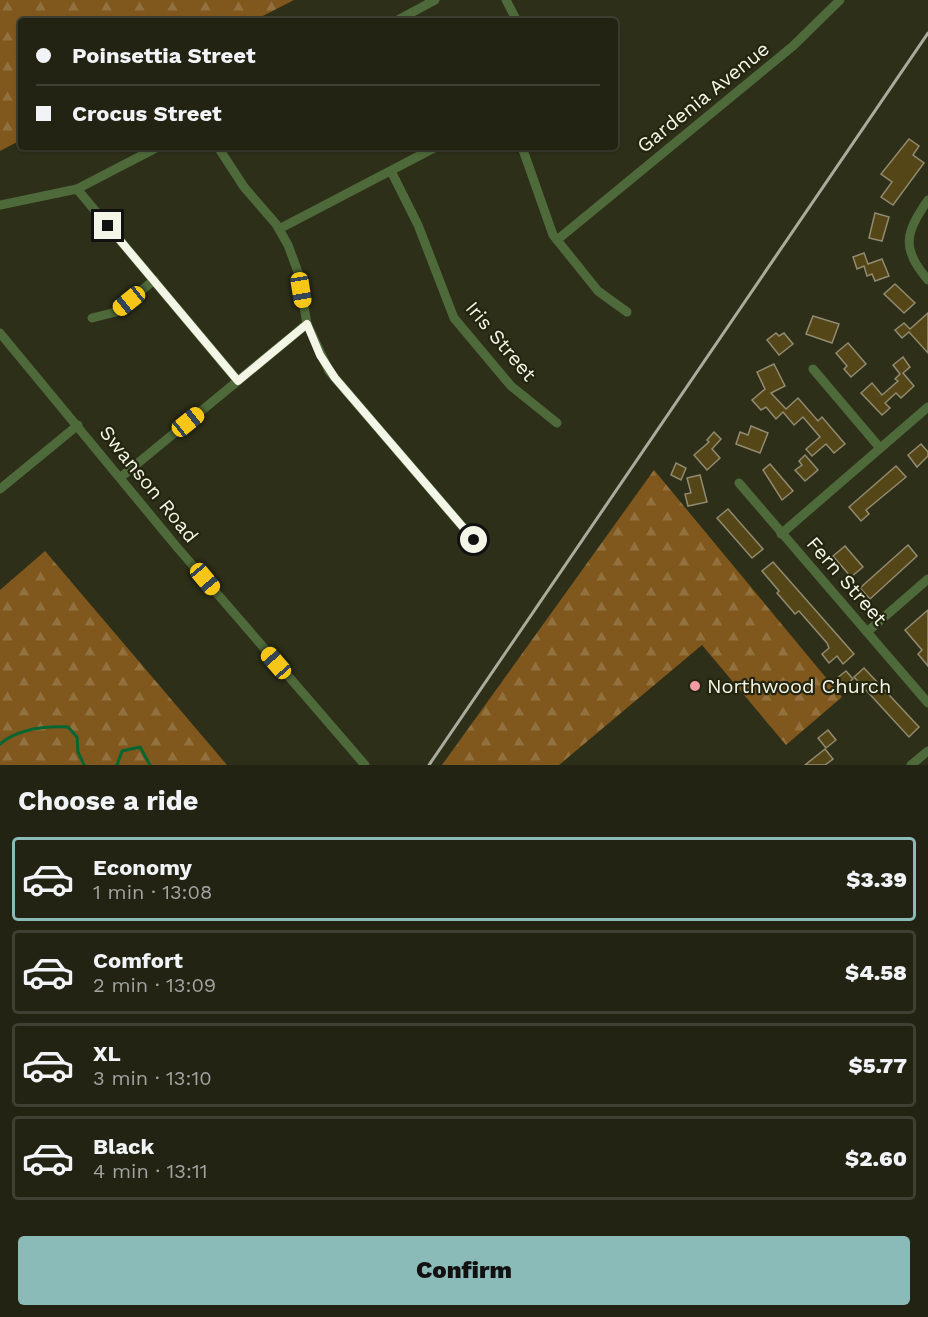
<!DOCTYPE html>
<meta charset="utf-8">
<style>
body{margin:0;font-family:"Work Sans",sans-serif;background:#2a2b1c;color:#f1f3f6;height:100vh;display:flex;flex-direction:column;font-size:22px;white-space:nowrap}
*{box-sizing:border-box;margin:0}
p{font-size:20px;color:#a2a4a0}
.icon{flex:none;width:33px;height:33px;fill:none;stroke:currentColor;stroke-width:2;stroke-linecap:round;stroke-linejoin:round}
.map{position:relative;height:765px;overflow:hidden}
.sheet{display:flex;flex-direction:column;background:#222313;flex:1}
.sheet>*{flex:none}
.hud{position:absolute;left:18px;top:18px;width:600px;height:132px;border-radius:6px;box-shadow:0 2px 4px #0004,0 0 0 2px #3f4033;display:grid;align-content:center;height:132px;padding:0 18px;background:#222313}
.end{position:absolute;width:27px;height:27px;margin:-14px;border:8px solid #f3f5e7;background:#111;box-shadow:0 0 0 3px #111}
.from{border-radius:50%}
.car{position:absolute;width:18px;height:36px;margin:-18px -9px;border-radius:8px;box-shadow:0 0 4px 2px #0007;background:linear-gradient(#f5c518 24%,#345 0 40%,#f5c518 0 76%,#345 0 86%,#f5c518 0)}
.hud b{display:flex;align-items:center;gap:21px;height:57px;font-size:22px}
.hud b+b{border-top:2px solid #3f4033}
.hud i{width:15px;height:15px;background:#f1f3f6}
ul{padding:0;list-style:none}
li{display:flex;align-items:center;gap:18px;height:84px;margin:0 12px 9px;padding:0 6px;border:3px solid #3f4033;border-radius:6px}
li div{flex:1}
li b{display:block;font-size:22px}
li em{font-style:normal;font-weight:800}
li.on{border-color:#8bbbb9}
li>.icon{width:54px;height:54px;stroke-width:1.5}
h2{padding:0 18px;font-size:27px;line-height:72px}
.button{display:flex;gap:12px;margin-top:auto;padding:12px 18px}
.button a{flex:1;height:69px;border-radius:6px;background:#8bbbb9;color:#111;font-size:24px;font-weight:800;line-height:69px;text-align:center}
.map>svg:first-child{display:block}
.forest{fill:url(#forest-firs)}
.lines{fill:none;stroke-linecap:round;stroke-linejoin:round}
.stream{stroke:#056533;stroke-width:3}
.building{fill:#544616;stroke:#928a71;stroke-width:1.5}
.minor{stroke:#4f6a3a;stroke-width:9}
.rail{stroke:#aaac9b;stroke-width:3}
.route{stroke:#f3f5e7;stroke-width:8}
.poi-dot{fill:#f49aa4;stroke:#24250f;stroke-width:2}
.labels{text-anchor:middle;stroke-width:4.5;stroke-linejoin:round;paint-order:stroke}
.street-label{font-size:20px;fill:#f3f5e7;stroke:#24250f}
.poi-label{font-size:20px;fill:#f3f5e7;stroke:#24250f;text-anchor:start}
</style>
<div class="map">
<svg width="928" height="765" viewBox="0 0 928 765">
<defs>
<pattern id="forest-firs" width="22" height="20" patternUnits="userSpaceOnUse" patternTransform="scale(1.5)"><rect width="22" height="20" fill="#80581d"/><path d="M5 1l3.5 6h-7zM16 11l3.5 6h-7z" fill="#92713e"/></pattern>
</defs>
<rect width="100%" height="100%" fill="#2d2f19"/>
<g class="forest">
<path d="M0,0h294l-41,21h-232v119l-21,11z"/>
<path d="M654,470l188,227 -56,48 -84,-100 -143,120h-117z"/>
<path d="M45,551l182,214h-227v-175z"/>
</g>
<g class="lines">
<g class="stream">
<path d="M0,744c18,-15 44,-18 68,-17l9,10 1,15 6,13"/>
<path d="M117,765l5,-14 18,-4 10,18"/>
</g>
</g>
<g class="building">
<path d="M909,139l10,7 -6,9 11,8 -31,42 -12,-8 11,-15 -11,-8z"/>
<path d="M875,213l14,4 -7,24 -13,-3z"/>
<path d="M864,253l4,11 14,-5 7,17 -14,5 -3,-7 -5,2 -3,-10 -7,3 -4,-12z"/>
<path d="M895,284l20,19 -11,10 -20,-19z"/>
<path d="M928,313v40l-19,-21 -7,6 -7,-8 9,-7 6,6z"/>
<path d="M813,316l26,8 -7,19 -26,-9z"/>
<path d="M776,333l3,3 5,-3 9,11 -14,11 -12,-15z"/>
<path d="M848,343l18,21 -15,13 -7,-8 3,-3 -11,-13z"/>
<path d="M903,357l7,10 -7,6 11,13 -13,12 -5,-5 -11,10 5,5 -8,7 -21,-22 11,-10 10,12 16,-14 -3,-2 5,-5 -7,-9z"/>
<path d="M774,364l11,22 -14,7 15,16 12,-11 20,23 4,-4 23,27 -11,9 -8,-9 -14,12 -6,-7 14,-12 -17,-20 -9,8 -11,-13 -7,7 -10,-12 -5,3 -9,-10 13,-11 -8,-17z"/>
<path d="M751,426l17,7 -8,20 -24,-9 4,-12 8,3z"/>
<path d="M714,432l7,7 -9,10 8,9 -13,12 -13,-15 15,-13 -2,-2z"/>
<path d="M921,444l7,8v4l-11,11 -9,-12z"/>
<path d="M805,455l13,15 -13,11 -10,-11 7,-5 -3,-4z"/>
<path d="M676,463l10,5 -5,12 -10,-5z"/>
<path d="M770,464l23,27 -11,9 -19,-30z"/>
<path d="M896,466l10,11 -40,33 3,4 -8,7 -12,-14z"/>
<path d="M700,475l7,27 -19,4 -3,-12 6,-1 -4,-15z"/>
<path d="M728,509l35,40 -11,9 -35,-40z"/>
<path d="M908,545l9,11 -47,43 -10,-11z"/>
<path d="M845,546l18,21 -12,10 -18,-21z"/>
<path d="M773,562l81,92 -11,10 -6,-8 -8,7 -7,-9 7,-6 -2,-5 -28,-32 -4,3 -18,-21 2,-2 -17,-20z"/>
<path d="M928,610v56l-10,-12 4,-4 -17,-20z"/>
<path d="M864,668l55,59 -10,10 -55,-60z"/>
<path d="M846,671l7,8 -9,7 -7,-8z"/>
<path d="M828,730l8,10 -10,8 -8,-10z"/>
<path d="M825,749l8,10 -8,6h-20z"/>
</g>
<g class="lines">
<g class="minor">
<path d="M506,0l11,21"/>
<path d="M396,21l39,-21"/>
<path d="M218,147l26,40 32,37 12,21 10,27 9,52 22,47 145,169"/>
<path d="M522,147l31,88 45,56 29,21"/>
<path d="M391,171l27,54 36,93 57,68 46,37"/>
<path d="M77,189l161,192"/>
<path d="M928,200c-22,32 -28,48 0,80"/>
<path d="M0,205l77,-16 81,-42"/>
<path d="M279,229l157,-82"/>
<path d="M557,240l236,-194 47,-46"/>
<path d="M92,318l24,-6 38,-32"/>
<path d="M0,333l176,213 189,219"/>
<path d="M813,369l67,79"/>
<path d="M121,477l186,-153"/>
<path d="M739,483l189,220"/>
<path d="M0,489l78,-64"/>
<path d="M781,534l147,-127"/>
<path d="M867,632l61,-53"/>
<path d="M911,765l17,-14"/>
</g>
<path class="rail" d="M429,765l499,-732"/>
</g>
<g class="lines">
<path class="route" d="M108,226l130,155 69,-57 13,31 15,23 139,162"/>
</g>
<circle class="poi-dot" cx="695" cy="686" r="6"/>
<g class="labels">
<g class="street-label">
<text transform="translate(703 97) rotate(-39)" y="7">Gardenia Avenue</text>
<text transform="translate(501 341) rotate(50)" y="7">Iris Street</text>
<text transform="translate(149 484) rotate(51)" y="7">Swanson Road</text>
<text transform="translate(847 581) rotate(49)" y="7">Fern Street</text>
</g>
<g class="poi-label">
<text x="707" y="693">Northwood Church</text>
</g>
</g>
</svg>
<i class="end from" style="left:474px;top:540px"></i>
<i class="end" style="left:108px;top:226px"></i>
<i class="car" style="left:301px;top:290px;rotate:171deg"></i>
<i class="car" style="left:129px;top:301px;rotate:231deg"></i>
<i class="car" style="left:188px;top:422px;rotate:51deg"></i>
<i class="car" style="left:205px;top:579px;rotate:140deg"></i>
<i class="car" style="left:276px;top:663px;rotate:319deg"></i>
<div class="hud">
<b><i class="from"></i>Poinsettia Street</b>
<b><i></i>Crocus Street</b>
</div>
</div>
<section class="sheet">
<h2>Choose a ride</h2>
<ul>
<li class="on"><svg class="icon" aria-label="car" viewBox="0 0 24 24"><path d="M5 17H2v-5l4-1 3-4h7l3 4 3 1v5h-3M9 17h6M6 11h13"/><circle cx="7" cy="17" r="2"/><circle cx="17" cy="17" r="2"/></svg><div><b>Economy</b><p>1 min · 13:08</p></div><em>$3.39</em></li>
<li><svg class="icon" aria-label="car" viewBox="0 0 24 24"><path d="M5 17H2v-5l4-1 3-4h7l3 4 3 1v5h-3M9 17h6M6 11h13"/><circle cx="7" cy="17" r="2"/><circle cx="17" cy="17" r="2"/></svg><div><b>Comfort</b><p>2 min · 13:09</p></div><em>$4.58</em></li>
<li><svg class="icon" aria-label="car" viewBox="0 0 24 24"><path d="M5 17H2v-5l4-1 3-4h7l3 4 3 1v5h-3M9 17h6M6 11h13"/><circle cx="7" cy="17" r="2"/><circle cx="17" cy="17" r="2"/></svg><div><b>XL</b><p>3 min · 13:10</p></div><em>$5.77</em></li>
<li><svg class="icon" aria-label="car" viewBox="0 0 24 24"><path d="M5 17H2v-5l4-1 3-4h7l3 4 3 1v5h-3M9 17h6M6 11h13"/><circle cx="7" cy="17" r="2"/><circle cx="17" cy="17" r="2"/></svg><div><b>Black</b><p>4 min · 13:11</p></div><em>$2.60</em></li>
</ul>
<div class="button"><a>Confirm</a></div>
</section>
